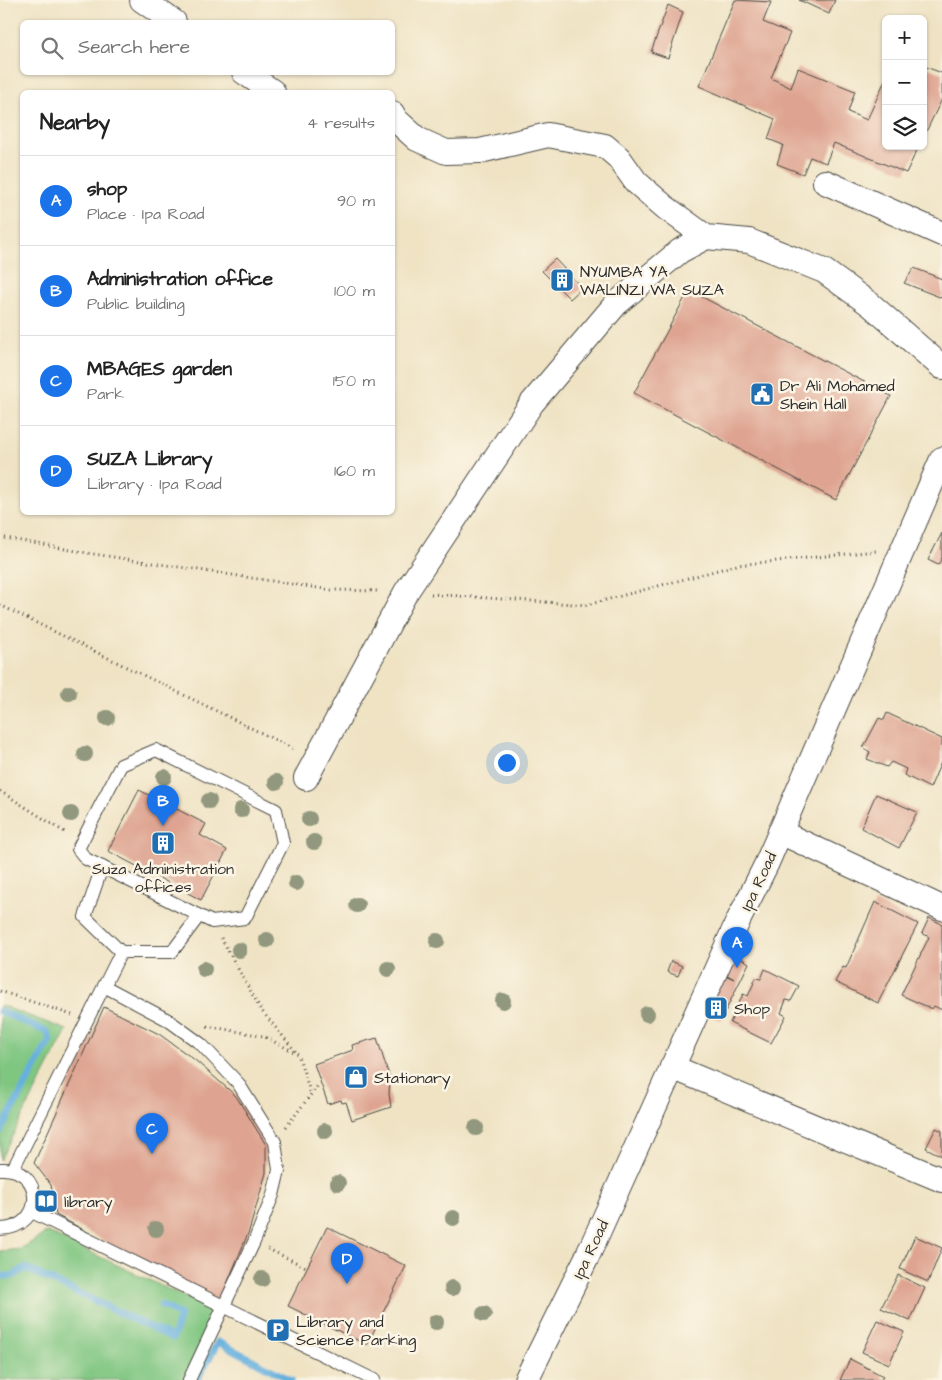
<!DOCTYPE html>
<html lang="en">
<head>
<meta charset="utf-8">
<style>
  :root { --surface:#fff; --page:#f6f6f6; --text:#222; --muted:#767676; --line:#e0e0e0; --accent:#1a73e8 }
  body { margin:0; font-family:"Architects Daughter",sans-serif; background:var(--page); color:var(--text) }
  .controls { position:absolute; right:15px; top:15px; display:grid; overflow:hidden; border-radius:8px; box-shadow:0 1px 4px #0004 }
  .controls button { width:45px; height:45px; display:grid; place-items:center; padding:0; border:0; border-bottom:1px solid var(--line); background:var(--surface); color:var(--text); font:25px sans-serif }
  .you { position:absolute; left:506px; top:762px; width:18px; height:18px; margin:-12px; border:4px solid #fff; border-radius:50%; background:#1a73e8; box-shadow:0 0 0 8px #1a73e833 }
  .badge { display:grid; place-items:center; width:32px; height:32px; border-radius:50%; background:var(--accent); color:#fff; font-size:16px; font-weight:700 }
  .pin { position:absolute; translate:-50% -41px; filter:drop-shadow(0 1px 2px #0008) }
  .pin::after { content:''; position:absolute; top:26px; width:18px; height:15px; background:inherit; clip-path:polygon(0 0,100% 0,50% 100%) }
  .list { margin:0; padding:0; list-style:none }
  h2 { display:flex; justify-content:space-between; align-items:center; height:65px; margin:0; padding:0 20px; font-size:21px }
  h2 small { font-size:16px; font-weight:400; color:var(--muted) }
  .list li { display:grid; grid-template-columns:32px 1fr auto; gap:15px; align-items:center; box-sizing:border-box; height:90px; padding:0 20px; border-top:1px solid var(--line) }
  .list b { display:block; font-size:19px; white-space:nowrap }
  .list p { margin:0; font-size:16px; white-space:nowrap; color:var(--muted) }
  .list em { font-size:16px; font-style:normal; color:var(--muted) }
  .icon { flex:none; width:28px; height:28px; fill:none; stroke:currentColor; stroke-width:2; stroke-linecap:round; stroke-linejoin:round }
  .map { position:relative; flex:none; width:942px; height:1380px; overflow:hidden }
  .search { position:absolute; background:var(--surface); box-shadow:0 1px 4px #0004; left:20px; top:20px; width:375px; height:55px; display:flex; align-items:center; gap:12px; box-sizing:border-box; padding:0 18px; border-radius:8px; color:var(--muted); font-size:19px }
  .panel { position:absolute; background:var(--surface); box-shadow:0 1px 4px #0004; left:20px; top:90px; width:375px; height:425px; border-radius:8px }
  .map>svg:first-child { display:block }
  .green { fill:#7fc681; stroke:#557856 }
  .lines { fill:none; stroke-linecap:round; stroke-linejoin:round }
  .stream { stroke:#65b0de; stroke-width:7 }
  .building { fill:#dea491 }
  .lane-casing { stroke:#484742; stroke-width:14 }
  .street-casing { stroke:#484742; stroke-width:26 }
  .path { stroke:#484742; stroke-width:3; stroke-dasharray:1 4; stroke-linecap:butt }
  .lane { stroke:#fff; stroke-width:12 }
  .street { stroke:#fff; stroke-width:24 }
  .tree { fill:#91987e }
  .labels { text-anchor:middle; stroke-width:5; stroke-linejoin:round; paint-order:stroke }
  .poi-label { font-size:16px; fill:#2b2b2b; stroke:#fcf5e5; text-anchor:start }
  .street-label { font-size:16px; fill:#2b2b2b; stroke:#fcf5e5 }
</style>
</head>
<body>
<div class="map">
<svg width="942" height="1380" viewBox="0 0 942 1380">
  <rect width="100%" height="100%" fill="#fcf5e5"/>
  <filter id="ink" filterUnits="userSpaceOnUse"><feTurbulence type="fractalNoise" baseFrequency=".02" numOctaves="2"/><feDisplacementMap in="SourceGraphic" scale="10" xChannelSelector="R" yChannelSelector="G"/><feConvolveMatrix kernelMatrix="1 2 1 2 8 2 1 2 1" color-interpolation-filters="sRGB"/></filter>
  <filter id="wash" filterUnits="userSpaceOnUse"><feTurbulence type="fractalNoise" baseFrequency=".0096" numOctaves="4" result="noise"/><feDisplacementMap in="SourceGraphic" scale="20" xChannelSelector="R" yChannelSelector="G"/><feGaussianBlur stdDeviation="1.12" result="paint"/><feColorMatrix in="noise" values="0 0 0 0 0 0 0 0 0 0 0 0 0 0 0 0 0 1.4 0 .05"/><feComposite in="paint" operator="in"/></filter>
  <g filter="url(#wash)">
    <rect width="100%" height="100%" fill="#efe3c4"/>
    <g class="green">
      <polygon points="0,1005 67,1030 0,1160"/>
      <polygon points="47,1232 217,1312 183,1380 0,1380 0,1251 21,1249"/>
    </g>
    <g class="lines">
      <g class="stream">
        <polyline points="0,1011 47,1032 50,1040 0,1132"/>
        <polyline points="0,1276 13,1276 25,1268 173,1338 180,1315 161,1305"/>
        <polyline points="197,1380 218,1342 291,1380"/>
      </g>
    </g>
    <g id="blocks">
      <g class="building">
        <polygon points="735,0 771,2 763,22 790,33 771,78 791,88 798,68 855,91 848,112 867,120 886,78 886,146 919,146 906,173 834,143 826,163 810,157 803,174 777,164 783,145 768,139 775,119 699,86"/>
        <polygon points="799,0 835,0 829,14"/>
        <polygon points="668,5 683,12 668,58 651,52"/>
        <polygon points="923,66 942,73 942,99 923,138"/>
        <polygon points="555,259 582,288 570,299 542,271"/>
        <polygon points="914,268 942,279 942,298 904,283"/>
        <polygon points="689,290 891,396 836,500 634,393"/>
        <polygon points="942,533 942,558 938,565 928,560"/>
        <polygon points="887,713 942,739 942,760 930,788 904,775 906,769 891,762 887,767 867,759 870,752 863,748 879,718 884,720"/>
        <polygon points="139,790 206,824 200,835 227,850 201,900 108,851"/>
        <polygon points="876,794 917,812 899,848 861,828"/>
        <polygon points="875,902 918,924 878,1003 835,982 843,967 846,968"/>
        <polygon points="929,918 942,924 942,1010 934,1006 932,1009 901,995 929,937 922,933"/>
        <polygon points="735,955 749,963 721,1020 703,1013 723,974 734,979 724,973"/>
        <polygon points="671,961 682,966 678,976 667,972"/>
        <polygon points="765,969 799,986 791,1001 786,1000 781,1013 786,1016 771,1043 730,1023 743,994 748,996 756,978 761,979"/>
        <polygon points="104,1007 159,1034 195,1060 236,1096 266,1145 266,1173 249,1231 219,1303 56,1215 51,1185 34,1163"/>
        <polygon points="377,1038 390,1079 389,1094 391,1107 352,1120 346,1102 342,1103 341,1100 328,1104 314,1064 353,1050 352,1045"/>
        <polygon points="936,1128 942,1131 942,1156 926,1148"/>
        <polygon points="327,1227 406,1266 367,1345 288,1306"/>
        <polygon points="915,1236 942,1248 928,1282 900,1269"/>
        <polygon points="898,1275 925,1288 910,1321 881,1308"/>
        <polygon points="877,1320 904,1332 889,1364 862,1352"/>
        <polygon points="850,1359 883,1376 881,1380 840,1380"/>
      </g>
    </g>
  </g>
  <g filter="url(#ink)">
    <use href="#blocks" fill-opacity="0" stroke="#484742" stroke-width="1"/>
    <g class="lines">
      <g class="lane-casing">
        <g id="lane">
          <polygon points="156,750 276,810 283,843 245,918 212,922 86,859 78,849 121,765"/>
          <polyline points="121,952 172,952 199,916"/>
          <polyline points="104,986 168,1020 201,1044 238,1083 275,1142 279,1170 273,1195 254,1242 189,1380"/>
          <path d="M0 1169C44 1166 47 1228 0 1229"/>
          <polyline points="13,1169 121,952 85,917 102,867"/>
          <polyline points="32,1212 374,1380"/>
        </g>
      </g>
      <g class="street-casing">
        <g id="street">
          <polyline points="142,0 174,22"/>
          <polyline points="244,72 273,92"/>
          <polyline points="392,113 396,120 417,139 446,152 480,151 548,135 605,146 619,158 636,182 666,208 706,237 749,241 824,271 871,305 942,367"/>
          <polyline points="825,182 942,234"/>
          <polyline points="306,778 406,592 532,403 616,304 680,251 706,237"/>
          <polyline points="780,832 942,908"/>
          <polyline points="672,1067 942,1180"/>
          <polyline points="526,1380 587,1257 738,921 766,865 942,459"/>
        </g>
      </g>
      <g class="path">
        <polyline points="0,537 87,553 331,590 380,591"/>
        <polyline points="431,594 587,605 737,565 876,551"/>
        <polyline points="0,605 296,750"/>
        <polyline points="0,791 66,833"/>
        <polyline points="221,938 261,1010 296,1052"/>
        <polyline points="0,991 72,1015"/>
        <polyline points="207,1026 263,1036 298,1054 311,1095"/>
        <polyline points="286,1127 319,1084"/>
        <polyline points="268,1249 306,1267"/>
      </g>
      <use href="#lane" class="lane"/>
      <use href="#street" class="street"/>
    </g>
    <g class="tree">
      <circle cx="69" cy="693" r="8"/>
      <circle cx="107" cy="718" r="8"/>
      <circle cx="85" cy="754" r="8"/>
      <circle cx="164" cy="777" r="8"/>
      <circle cx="276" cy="782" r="8"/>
      <circle cx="209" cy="801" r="8"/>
      <circle cx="241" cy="810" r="8"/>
      <circle cx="71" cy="814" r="8"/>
      <circle cx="309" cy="819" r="8"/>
      <circle cx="314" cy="842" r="8"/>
      <circle cx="296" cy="883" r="8"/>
      <circle cx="357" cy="905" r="8"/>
      <circle cx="267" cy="940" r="8"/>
      <circle cx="437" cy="941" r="8"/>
      <circle cx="239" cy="950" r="8"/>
      <circle cx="204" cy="969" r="8"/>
      <circle cx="388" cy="969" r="8"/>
      <circle cx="503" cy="1001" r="8"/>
      <circle cx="647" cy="1014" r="8"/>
      <circle cx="476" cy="1128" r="8"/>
      <circle cx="325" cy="1131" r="8"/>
      <circle cx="338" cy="1183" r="8"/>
      <circle cx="453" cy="1218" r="8"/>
      <circle cx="156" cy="1229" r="8"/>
      <circle cx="262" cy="1279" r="8"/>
      <circle cx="452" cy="1288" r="8"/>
      <circle cx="484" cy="1314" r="8"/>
      <circle cx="436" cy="1322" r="8"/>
    </g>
  </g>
  <defs>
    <g id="building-square" transform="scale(1.25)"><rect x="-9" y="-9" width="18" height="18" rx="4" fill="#1f6fb2" stroke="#fcf5e5"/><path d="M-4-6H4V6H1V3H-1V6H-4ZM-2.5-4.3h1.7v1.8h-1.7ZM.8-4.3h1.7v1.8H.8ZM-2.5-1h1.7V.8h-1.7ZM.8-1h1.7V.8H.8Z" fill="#fff"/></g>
    <g id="civic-square" transform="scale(1.25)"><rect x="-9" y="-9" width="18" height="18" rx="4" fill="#1f6fb2" stroke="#fcf5e5"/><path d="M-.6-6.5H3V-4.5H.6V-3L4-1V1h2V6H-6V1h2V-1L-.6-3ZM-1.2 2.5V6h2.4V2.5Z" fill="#fff"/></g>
    <g id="shop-square" transform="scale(1.25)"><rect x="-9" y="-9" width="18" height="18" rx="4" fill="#1f6fb2" stroke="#fcf5e5"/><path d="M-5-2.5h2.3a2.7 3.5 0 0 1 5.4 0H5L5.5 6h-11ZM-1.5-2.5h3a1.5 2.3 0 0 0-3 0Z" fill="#fff"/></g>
    <g id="library-square" transform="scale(1.25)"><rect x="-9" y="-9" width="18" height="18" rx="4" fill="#1f6fb2" stroke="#fcf5e5"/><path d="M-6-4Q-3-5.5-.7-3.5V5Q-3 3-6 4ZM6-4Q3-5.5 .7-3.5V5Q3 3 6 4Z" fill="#fff"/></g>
    <g id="parking-square" transform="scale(1.25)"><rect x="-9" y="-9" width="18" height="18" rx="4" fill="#1f6fb2" stroke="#fcf5e5"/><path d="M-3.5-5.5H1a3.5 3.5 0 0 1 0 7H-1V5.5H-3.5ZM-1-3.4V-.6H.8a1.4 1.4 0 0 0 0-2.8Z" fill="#fff"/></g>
  </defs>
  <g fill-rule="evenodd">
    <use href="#building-square" x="562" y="280"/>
    <use href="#civic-square" x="762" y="394"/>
    <use href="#building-square" x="163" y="843"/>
    <use href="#building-square" x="716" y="1008"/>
    <use href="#shop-square" x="356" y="1077"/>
    <use href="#library-square" x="46" y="1201"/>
    <use href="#parking-square" x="278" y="1330"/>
  </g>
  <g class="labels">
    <g class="poi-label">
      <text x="580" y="277">NYUMBA YA<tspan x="580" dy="18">WALINZI WA SUZA</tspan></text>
      <text x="780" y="391">Dr Ali Mohamed<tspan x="780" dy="18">Shein Hall</tspan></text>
      <text x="163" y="874" text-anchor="middle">Suza Administration<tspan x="163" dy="18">offices</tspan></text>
      <text x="734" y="1014">Shop</text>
      <text x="374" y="1083">Stationary</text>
      <text x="64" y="1207">library</text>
      <text x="296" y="1327">Library and<tspan x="296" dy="18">Science Parking</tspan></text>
    </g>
    <g class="street-label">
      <text transform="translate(758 881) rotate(-65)" y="6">Ipa Road</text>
      <text transform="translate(590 1249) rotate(-65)" y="6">Ipa Road</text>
    </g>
  </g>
</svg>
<div class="controls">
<button>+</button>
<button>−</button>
<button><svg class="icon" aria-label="layers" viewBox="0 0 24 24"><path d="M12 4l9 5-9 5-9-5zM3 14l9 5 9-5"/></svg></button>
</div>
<div class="you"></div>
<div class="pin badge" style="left:737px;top:968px">A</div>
<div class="pin badge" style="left:163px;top:826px">B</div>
<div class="pin badge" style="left:152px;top:1154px">C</div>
<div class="pin badge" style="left:347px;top:1284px">D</div>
<div class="search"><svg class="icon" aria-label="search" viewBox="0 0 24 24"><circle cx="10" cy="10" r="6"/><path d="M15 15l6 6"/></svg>Search here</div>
<section class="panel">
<h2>Nearby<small>4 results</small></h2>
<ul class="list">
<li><span class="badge">A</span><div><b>shop</b><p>Place · Ipa Road</p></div><em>90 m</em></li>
<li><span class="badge">B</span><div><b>Administration office</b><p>Public building</p></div><em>100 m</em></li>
<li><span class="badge">C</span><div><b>MBAGES garden</b><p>Park</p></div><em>150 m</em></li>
<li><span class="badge">D</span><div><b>SUZA Library</b><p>Library · Ipa Road</p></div><em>160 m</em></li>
</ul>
</section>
</div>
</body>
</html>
